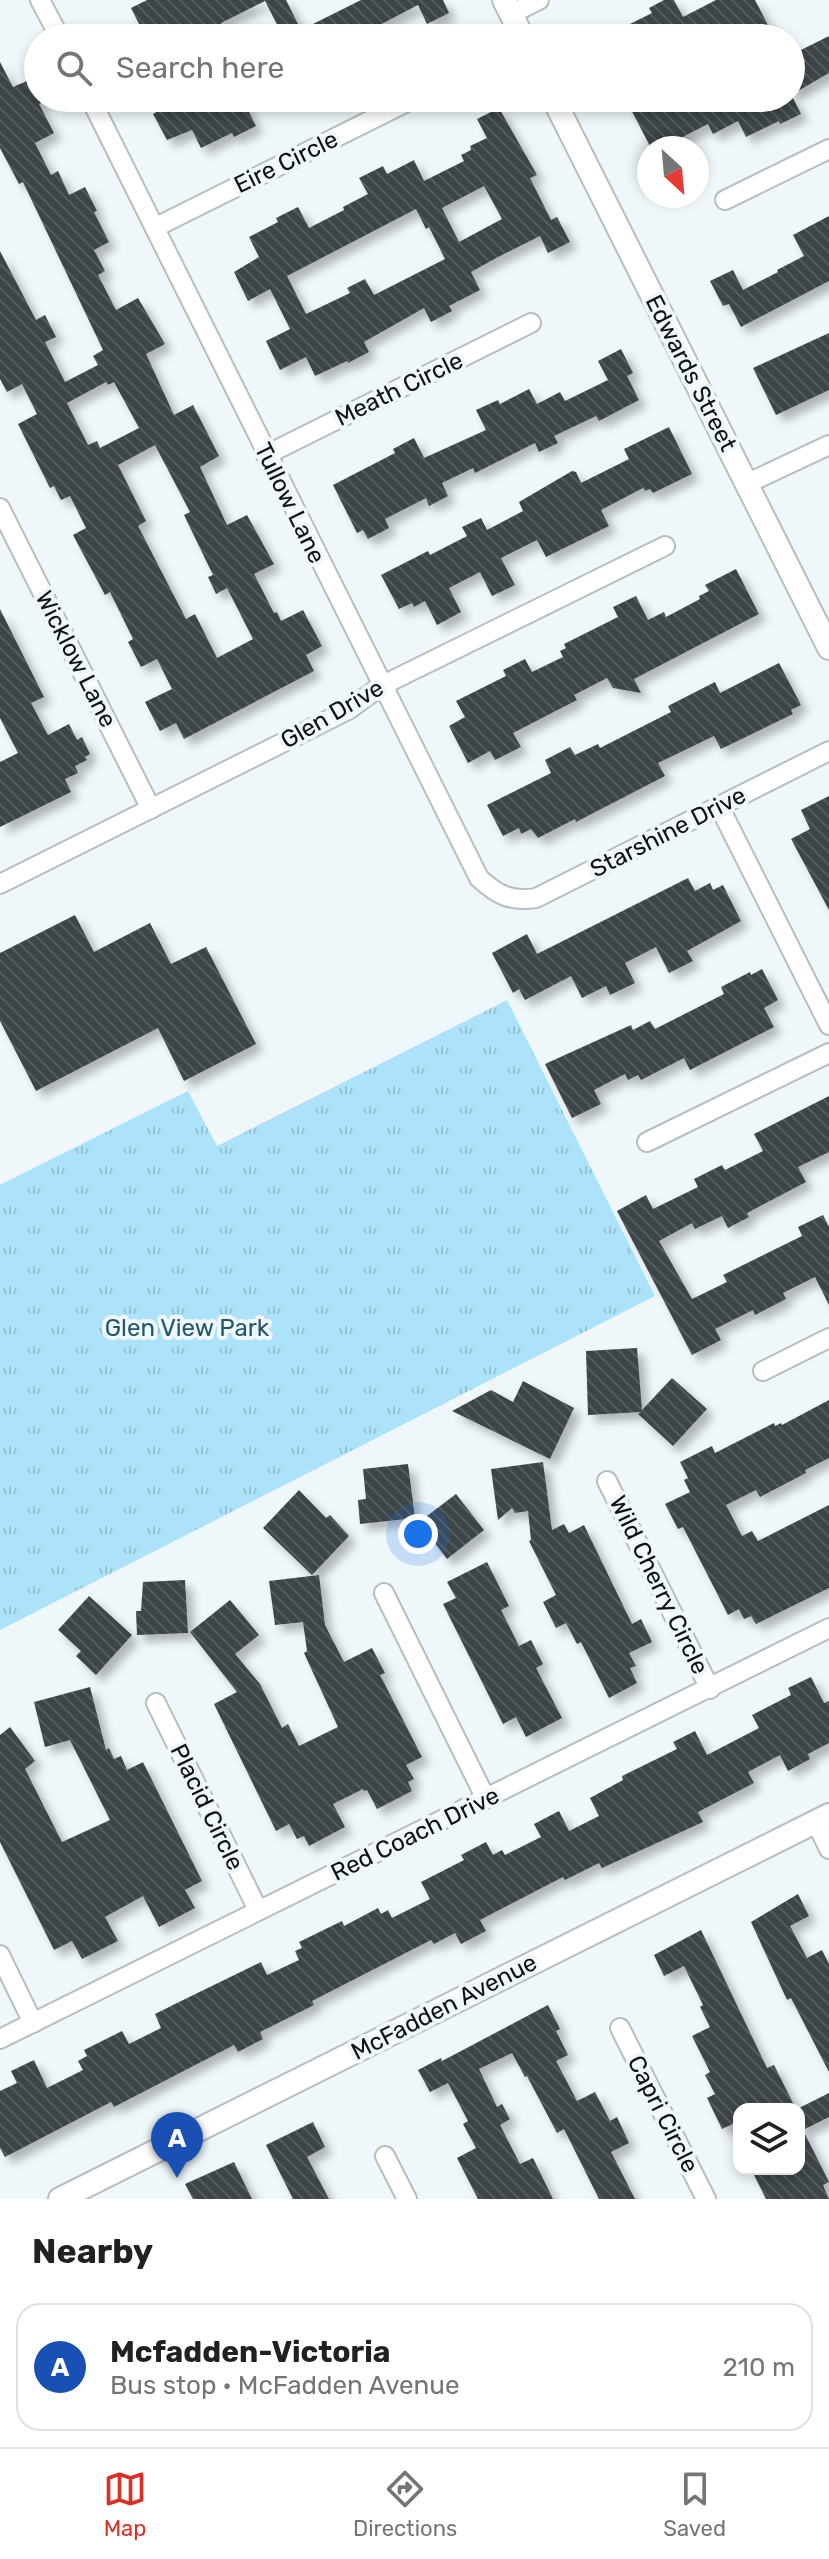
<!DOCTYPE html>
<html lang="en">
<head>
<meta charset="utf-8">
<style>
  :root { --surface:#fff; --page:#f2f2f2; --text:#202124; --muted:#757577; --line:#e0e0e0; --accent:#d93025 }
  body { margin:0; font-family:Rubik,sans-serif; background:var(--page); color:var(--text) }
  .controls { position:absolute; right:24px; bottom:24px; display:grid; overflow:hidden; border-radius:16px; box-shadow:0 4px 12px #0003 }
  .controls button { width:72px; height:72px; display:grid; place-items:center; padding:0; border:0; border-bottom:2px solid var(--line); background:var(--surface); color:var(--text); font:40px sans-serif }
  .compass { position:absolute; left:637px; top:136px; width:72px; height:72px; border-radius:50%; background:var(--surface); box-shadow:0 4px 12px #0003; rotate:154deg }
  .you { position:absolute; left:418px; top:1534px; width:28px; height:28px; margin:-20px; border:6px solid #fff; border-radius:50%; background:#1a73e8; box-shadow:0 0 0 12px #1a73e833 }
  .badge { display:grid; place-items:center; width:52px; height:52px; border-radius:50%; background:var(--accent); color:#fff; font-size:26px; font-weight:700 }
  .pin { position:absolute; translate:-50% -66px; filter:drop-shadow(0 2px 4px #0008) }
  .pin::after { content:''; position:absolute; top:42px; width:28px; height:24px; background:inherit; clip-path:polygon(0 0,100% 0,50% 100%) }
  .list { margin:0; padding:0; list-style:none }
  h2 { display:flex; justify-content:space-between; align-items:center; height:104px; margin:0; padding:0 32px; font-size:34px }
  h2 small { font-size:26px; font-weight:400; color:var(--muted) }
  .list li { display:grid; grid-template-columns:52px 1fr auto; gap:24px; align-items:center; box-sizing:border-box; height:128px; margin:0 16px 16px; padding:0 16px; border:2px solid var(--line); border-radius:24px }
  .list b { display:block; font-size:30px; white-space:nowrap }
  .list p { margin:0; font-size:26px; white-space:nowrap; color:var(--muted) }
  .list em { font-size:26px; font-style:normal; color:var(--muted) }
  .icon { flex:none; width:44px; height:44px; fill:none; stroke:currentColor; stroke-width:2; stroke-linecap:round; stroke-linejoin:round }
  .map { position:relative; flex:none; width:829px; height:2199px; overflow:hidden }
  .search { position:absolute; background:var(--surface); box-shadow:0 4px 12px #0003; left:24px; right:24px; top:24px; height:88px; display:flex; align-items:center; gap:20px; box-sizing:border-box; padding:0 28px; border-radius:44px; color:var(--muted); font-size:30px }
  .sheet { height:248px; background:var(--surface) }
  nav { display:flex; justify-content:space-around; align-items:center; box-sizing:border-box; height:112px; border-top:2px solid var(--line); background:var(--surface); font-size:22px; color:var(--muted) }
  nav a { display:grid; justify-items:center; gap:4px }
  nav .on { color:var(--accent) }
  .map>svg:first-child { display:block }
  .park { fill:url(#park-tufts) }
  .building { fill:url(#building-back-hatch); fill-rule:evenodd; filter:url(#shadow) }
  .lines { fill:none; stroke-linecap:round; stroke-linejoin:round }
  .minor-casing { stroke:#b6bec2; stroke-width:22 }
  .tertiary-casing { stroke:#b6bec2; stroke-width:26 }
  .minor { stroke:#fff; stroke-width:18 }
  .tertiary { stroke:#fff; stroke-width:22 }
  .labels { text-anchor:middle; stroke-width:8; stroke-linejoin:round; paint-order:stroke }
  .street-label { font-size:24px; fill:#0f1214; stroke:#eff7fb }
  .park-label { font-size:24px; fill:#22566a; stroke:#eff7fb }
</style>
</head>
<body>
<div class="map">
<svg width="829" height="2199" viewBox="0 0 829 2199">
  <defs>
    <pattern id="park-tufts" width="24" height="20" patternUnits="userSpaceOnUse" patternTransform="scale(2)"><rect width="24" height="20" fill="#ade3fa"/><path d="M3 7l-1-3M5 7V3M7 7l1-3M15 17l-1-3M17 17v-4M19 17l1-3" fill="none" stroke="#94c2d5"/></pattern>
    <pattern id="building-back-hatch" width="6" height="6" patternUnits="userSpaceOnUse" patternTransform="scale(2)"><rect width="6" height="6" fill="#3d4447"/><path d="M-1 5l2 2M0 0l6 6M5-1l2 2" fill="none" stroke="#555b5e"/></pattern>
    <filter id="shadow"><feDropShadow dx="7" dy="7" stdDeviation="4" flood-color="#0004"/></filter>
  </defs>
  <rect width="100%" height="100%" fill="#eff7fb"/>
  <polygon class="park" points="507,1000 655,1296 0,1630 0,1185 188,1091 217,1146"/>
  <g class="building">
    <polygon points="147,0 286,0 301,30 361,0 443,0 449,13 427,24 418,5 368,31 372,38 284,38 265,1 221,23 228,38 146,38 131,8"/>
    <polygon points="664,0 674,0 683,17 716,0 755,0 769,27 747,38 602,38 652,13 649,8"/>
    <polygon points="829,36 829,73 791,95 791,55"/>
    <path d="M0 62 13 87 29 80 41 103 39 104 54 133 35 143 51 175 58 171 69 195 85 187 97 211 94 212 109 242 94 250 105 271 98 275 116 310 138 298 165 344 146 354 174 415 193 405 219 456 200 467 227 525 247 515 274 564 254 574 274 613 277 612 281 621 303 610 322 646 306 655 314 671 184 739 176 723 160 731 145 702 172 689 157 659 141 667 128 642 133 639 110 592 105 595 73 535 86 528 70 496 61 500 54 486 50 488 18 424 37 414 22 384 7 392 0 379V251L36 320 45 315 56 337 45 342 65 382 98 365 93 356 103 350 23 182 19 184 0 148ZM106 382 108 385 114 382 139 428 100 448 97 441 88 445 67 403ZM155 445 190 512 184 515 213 575 208 577 216 594 227 588 253 639 217 658 195 614 186 619 138 526 146 521 118 465Z"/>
    <polygon points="166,98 242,98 256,126 234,137 232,133 201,148 192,130 167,140 153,114 169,105"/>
    <polygon points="625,98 793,98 801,114 780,124 779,121 746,137 738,121 713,134 708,124 661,148 651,148"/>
    <path d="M499 108 537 175 530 178 551 220 557 217 570 242 548 253 540 236 498 257 471 272 480 290 449 306 452 311 431 322 424 308 364 342 369 352 348 363 347 361 315 376 306 357 280 370 266 341 290 329 270 289 248 301 234 272 259 257 249 237 278 222 276 218 298 207 309 228 344 210 343 207 368 194 359 178 383 166 387 174 414 160 424 181 464 161 461 155 471 150 470 146 487 138 477 119ZM484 186 502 219 459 242 442 208ZM416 209 426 229 429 227 445 259 374 295 365 279 347 288 350 293 306 314 287 276Z"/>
    <polygon points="829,216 829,281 741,327 729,304 723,306 710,281 733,270 743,290 778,272 777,270 804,256 793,235"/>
    <polygon points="829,333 829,390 776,415 753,368"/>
    <polygon points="621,349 633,373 627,376 639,400 599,421 596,416 554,436 558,443 539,452 535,443 475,473 473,468 442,483 448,496 429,506 426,498 385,519 389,528 368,539 363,530 357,533 333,485 395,453 393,449 414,438 424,458 486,430 476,410 498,400 500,404 529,389 537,404 560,392 565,401 608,380 598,361"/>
    <polygon points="669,427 692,474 653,493 650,489 645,491 643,488 601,510 609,526 546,557 537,540 501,558 515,585 492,596 480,572 449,588 461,612 437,625 425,601 414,607 412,603 399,609 381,575 428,551 430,555 467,536 462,527 481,518 487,530 523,511 519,502 572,471 576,472 581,483 629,459 624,449"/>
    <polygon points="736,569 759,614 634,679 641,693 613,688 607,678 574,695 577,700 513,733 521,747 495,760 490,751 468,763 449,726 465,717 456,701 506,676 503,670 525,659 532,672 563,657 560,651 566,648 564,644 618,617 613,607 636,596 648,620 664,612 666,617 700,599 699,596 709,591 705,585"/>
    <polygon points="0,609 44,697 31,703 48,735 69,724 77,740 82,737 90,754 85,757 87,760 75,766 78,773 65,779 71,792 0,827 0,762 18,753 0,718"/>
    <polygon points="779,663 801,705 791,710 793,714 721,749 714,736 658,763 665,776 576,822 575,819 538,838 531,829 521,834 519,828 503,836 487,805 551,773 545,760 570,747 575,755 598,744 600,748 671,712 668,706 715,682 720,693"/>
    <polygon points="829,796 829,910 791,839 810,829 801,810"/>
    <polygon points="688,878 695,891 710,883 713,890 723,885 741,921 687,951 693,961 669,973 656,947 625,963 635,983 610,995 606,986 582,998 571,976 525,1000 519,989 513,993 492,953 527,934 537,954"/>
    <polygon points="75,915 94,952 150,923 171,964 206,947 256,1044 184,1081 158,1028 36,1091 0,1021 0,953"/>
    <polygon points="762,969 778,1000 764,1008 774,1027 690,1070 684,1058 641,1080 638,1075 628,1080 625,1074 594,1090 601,1104 572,1118 545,1064 631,1025 633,1030 650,1021 655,1029 724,994 721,987 750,972 751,975"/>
    <polygon points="829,1096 829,1152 798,1167 806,1182 747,1213 749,1217 728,1228 722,1216 695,1229 692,1223 659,1241 692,1299 727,1282 723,1275 802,1236 798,1227 823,1215 829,1227 829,1305 815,1277 783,1293 786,1299 755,1315 753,1310 715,1329 721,1340 692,1355 617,1211 646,1195 653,1209 698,1187 694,1179 722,1165 725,1170 763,1151 754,1134"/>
    <polygon points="637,1348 642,1410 672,1378 707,1409 673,1446 638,1414 641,1412 588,1415 586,1351"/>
    <polygon points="523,1381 574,1408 550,1459 452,1411 491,1390 513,1402"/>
    <polygon points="829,1400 829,1458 805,1470 806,1473 760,1497 756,1490 726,1505 742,1536 752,1531 758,1541 829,1505 829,1588 756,1624 751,1616 744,1619 739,1609 728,1615 683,1527 678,1529 665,1504 690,1492 684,1480 688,1478 680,1462 712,1446 715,1453 774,1423 775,1426 781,1423 782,1425"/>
    <polygon points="543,1462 552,1530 564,1524 569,1533 584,1525 632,1624 641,1619 652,1642 629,1653 636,1666 630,1668 637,1683 609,1698 581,1642 577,1644 566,1623 556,1628 543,1602 556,1595 529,1541 531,1540 528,1511 515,1513 512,1508 498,1520 491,1469"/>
    <polygon points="408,1464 415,1518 360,1524 358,1500 366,1499 363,1469"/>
    <polygon points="299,1490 326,1518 330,1515 349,1536 312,1575 263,1528"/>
    <polygon points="456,1494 484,1530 447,1559 419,1522"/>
    <polygon points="487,1562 509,1606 501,1610 519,1646 531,1640 543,1664 536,1668 562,1718 526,1737 516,1717 503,1724 443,1604 456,1598 447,1582"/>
    <polygon points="319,1575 325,1625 344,1662 372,1648 385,1673 380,1675 422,1757 406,1765 414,1779 408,1782 412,1791 377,1809 367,1790 364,1791 363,1789 333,1804 345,1827 309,1846 304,1836 297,1839 289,1824 276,1831 214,1704 237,1692 190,1632 230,1600 259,1635 235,1654 260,1684 282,1728 288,1724 299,1746 338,1727 304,1653 307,1651 303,1622 275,1625 269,1581"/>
    <polygon points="185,1580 188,1633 137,1635 136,1611 141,1611 143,1582"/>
    <polygon points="89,1596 132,1635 96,1675 76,1656 81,1651 58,1630"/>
    <polygon points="811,1677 824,1703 829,1701 829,1743 808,1754 810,1759 788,1771 780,1755 748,1772 754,1783 698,1812 703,1822 602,1868 599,1863 565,1880 563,1877 480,1920 486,1931 461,1944 455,1933 434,1944 431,1940 312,2001 314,2005 260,2032 263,2039 238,2052 234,2045 114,2107 111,2102 5,2157 0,2148 0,2091 17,2083 11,2071 34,2060 47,2088 83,2070 78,2061 87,2056 84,2050 122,2031 129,2044 161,2028 155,2014 177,2003 261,1962 267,1975 299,1960 295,1951 302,1948 299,1942 342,1921 344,1926 378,1908 381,1914 388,1910 392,1918 430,1899 421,1882 464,1860 461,1855 486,1842 493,1855 502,1850 505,1855 541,1837 534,1824 559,1811 569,1831 599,1816 590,1798 623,1780 622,1776 677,1749 673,1742 695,1731 707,1755 759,1728 752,1715 791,1695 788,1688"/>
    <polygon points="90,1687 106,1750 109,1748 114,1759 121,1756 127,1770 143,1762 202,1881 185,1890 195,1908 159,1927 143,1896 105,1917 118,1941 82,1959 72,1941 54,1950 0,1842 0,1735 10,1727 35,1761 25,1769 62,1842 110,1820 70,1740 45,1747 34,1702"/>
    <polygon points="798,1894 809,1916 790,1926 807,1958 822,1950 829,1964 829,2072 791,1998 787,2000 751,1922"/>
    <polygon points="701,1930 767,2068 774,2065 796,2109 739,2109 739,2121 722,2129 707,2098 715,2094 705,2075 710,2072 692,2036 710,2027 700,2007 703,2005 684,1966 664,1976 654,1955"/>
    <polygon points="548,2005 560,2029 556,2031 568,2055 556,2061 577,2101 595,2092 610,2121 617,2117 629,2143 611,2152 635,2199 599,2199 564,2129 557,2133 527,2076 525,2077 512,2053 479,2069 497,2107 502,2104 510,2119 500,2125 520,2164 533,2158 553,2199 478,2199 457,2158 476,2148 463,2124 468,2121 448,2083 430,2092 418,2070 441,2058 442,2061"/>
    <polygon points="829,2093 829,2117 803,2130 829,2182 823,2185 829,2199 766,2199 751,2169 799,2169 799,2108"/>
    <polygon points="313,2122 325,2147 307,2157 329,2199 293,2199 266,2145"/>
    <polygon points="234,2162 252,2199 193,2199 185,2184"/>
  </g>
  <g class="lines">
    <g class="minor-casing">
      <g id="minor">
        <polyline points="40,0 60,38"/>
        <polyline points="511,14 539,0"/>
        <path d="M90 98 479 878C497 895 511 902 536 898L829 751"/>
        <polyline points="725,200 829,149"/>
        <polyline points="156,227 415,98"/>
        <polyline points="266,455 531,323"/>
        <polyline points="746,484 829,445"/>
        <polyline points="0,508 151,809"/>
        <polyline points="719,806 829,1025"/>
        <polyline points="0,884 348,710 381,686 665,546"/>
        <polyline points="647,1142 829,1053"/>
        <polyline points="763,1371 829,1338"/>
        <polyline points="607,1481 710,1689"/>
        <polyline points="384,1593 486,1799"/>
        <polyline points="156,1703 258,1910"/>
        <polyline points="816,1822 829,1849"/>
        <polyline points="0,1955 33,2023"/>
        <polyline points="620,2028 706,2199"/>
        <polyline points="0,2039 829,1628"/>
        <polyline points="385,2156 407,2199"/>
      </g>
    </g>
    <g class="tertiary-casing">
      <g id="tertiary">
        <polyline points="504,0 523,38"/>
        <polyline points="553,98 829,648"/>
        <polyline points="60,2199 829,1815"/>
      </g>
    </g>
    <use href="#minor" class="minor"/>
    <use href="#tertiary" class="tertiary"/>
  </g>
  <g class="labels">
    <g class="street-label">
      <text transform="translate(286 162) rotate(-26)" y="8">Eire Circle</text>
      <text transform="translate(691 373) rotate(63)" y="8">Edwards Street</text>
      <text transform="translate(399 389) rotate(-26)" y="8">Meath Circle</text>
      <text transform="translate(290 503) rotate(64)" y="8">Tullow Lane</text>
      <text transform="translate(76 659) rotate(63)" y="8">Wicklow Lane</text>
      <text transform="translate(332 714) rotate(-30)" y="8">Glen Drive</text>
      <text transform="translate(668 832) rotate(-27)" y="8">Starshine Drive</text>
      <text transform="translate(659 1585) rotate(64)" y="8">Wild Cherry Circle</text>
      <text transform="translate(207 1807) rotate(64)" y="8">Placid Circle</text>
      <text transform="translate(415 1834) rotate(-26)" y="8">Red Coach Drive</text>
      <text transform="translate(444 2007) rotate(-27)" y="8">McFadden Avenue</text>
      <text transform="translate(663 2114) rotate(63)" y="8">Capri Circle</text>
    </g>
    <g class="park-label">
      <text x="187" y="1336">Glen View Park</text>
    </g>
  </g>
</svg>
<div class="controls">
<button><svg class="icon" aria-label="layers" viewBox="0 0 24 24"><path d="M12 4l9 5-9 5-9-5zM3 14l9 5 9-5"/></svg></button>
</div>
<svg class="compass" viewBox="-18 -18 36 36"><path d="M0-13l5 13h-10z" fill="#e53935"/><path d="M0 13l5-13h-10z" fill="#757577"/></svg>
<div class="you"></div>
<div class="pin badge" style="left:177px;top:2178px;background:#1a4fb4">A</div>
<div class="search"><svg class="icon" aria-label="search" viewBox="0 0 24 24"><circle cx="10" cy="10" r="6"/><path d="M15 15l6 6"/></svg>Search here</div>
</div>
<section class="sheet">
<h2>Nearby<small></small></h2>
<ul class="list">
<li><span class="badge" style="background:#1a4fb4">A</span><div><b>Mcfadden-Victoria</b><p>Bus stop · McFadden Avenue</p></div><em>210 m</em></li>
</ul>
</section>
<nav>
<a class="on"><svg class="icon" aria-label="map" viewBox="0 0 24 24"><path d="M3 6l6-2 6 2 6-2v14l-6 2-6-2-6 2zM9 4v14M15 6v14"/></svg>Map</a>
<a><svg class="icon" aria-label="directions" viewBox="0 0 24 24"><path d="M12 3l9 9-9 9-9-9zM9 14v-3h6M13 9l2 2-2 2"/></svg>Directions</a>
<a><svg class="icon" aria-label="saved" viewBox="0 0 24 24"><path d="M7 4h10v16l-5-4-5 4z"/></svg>Saved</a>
</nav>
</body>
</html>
